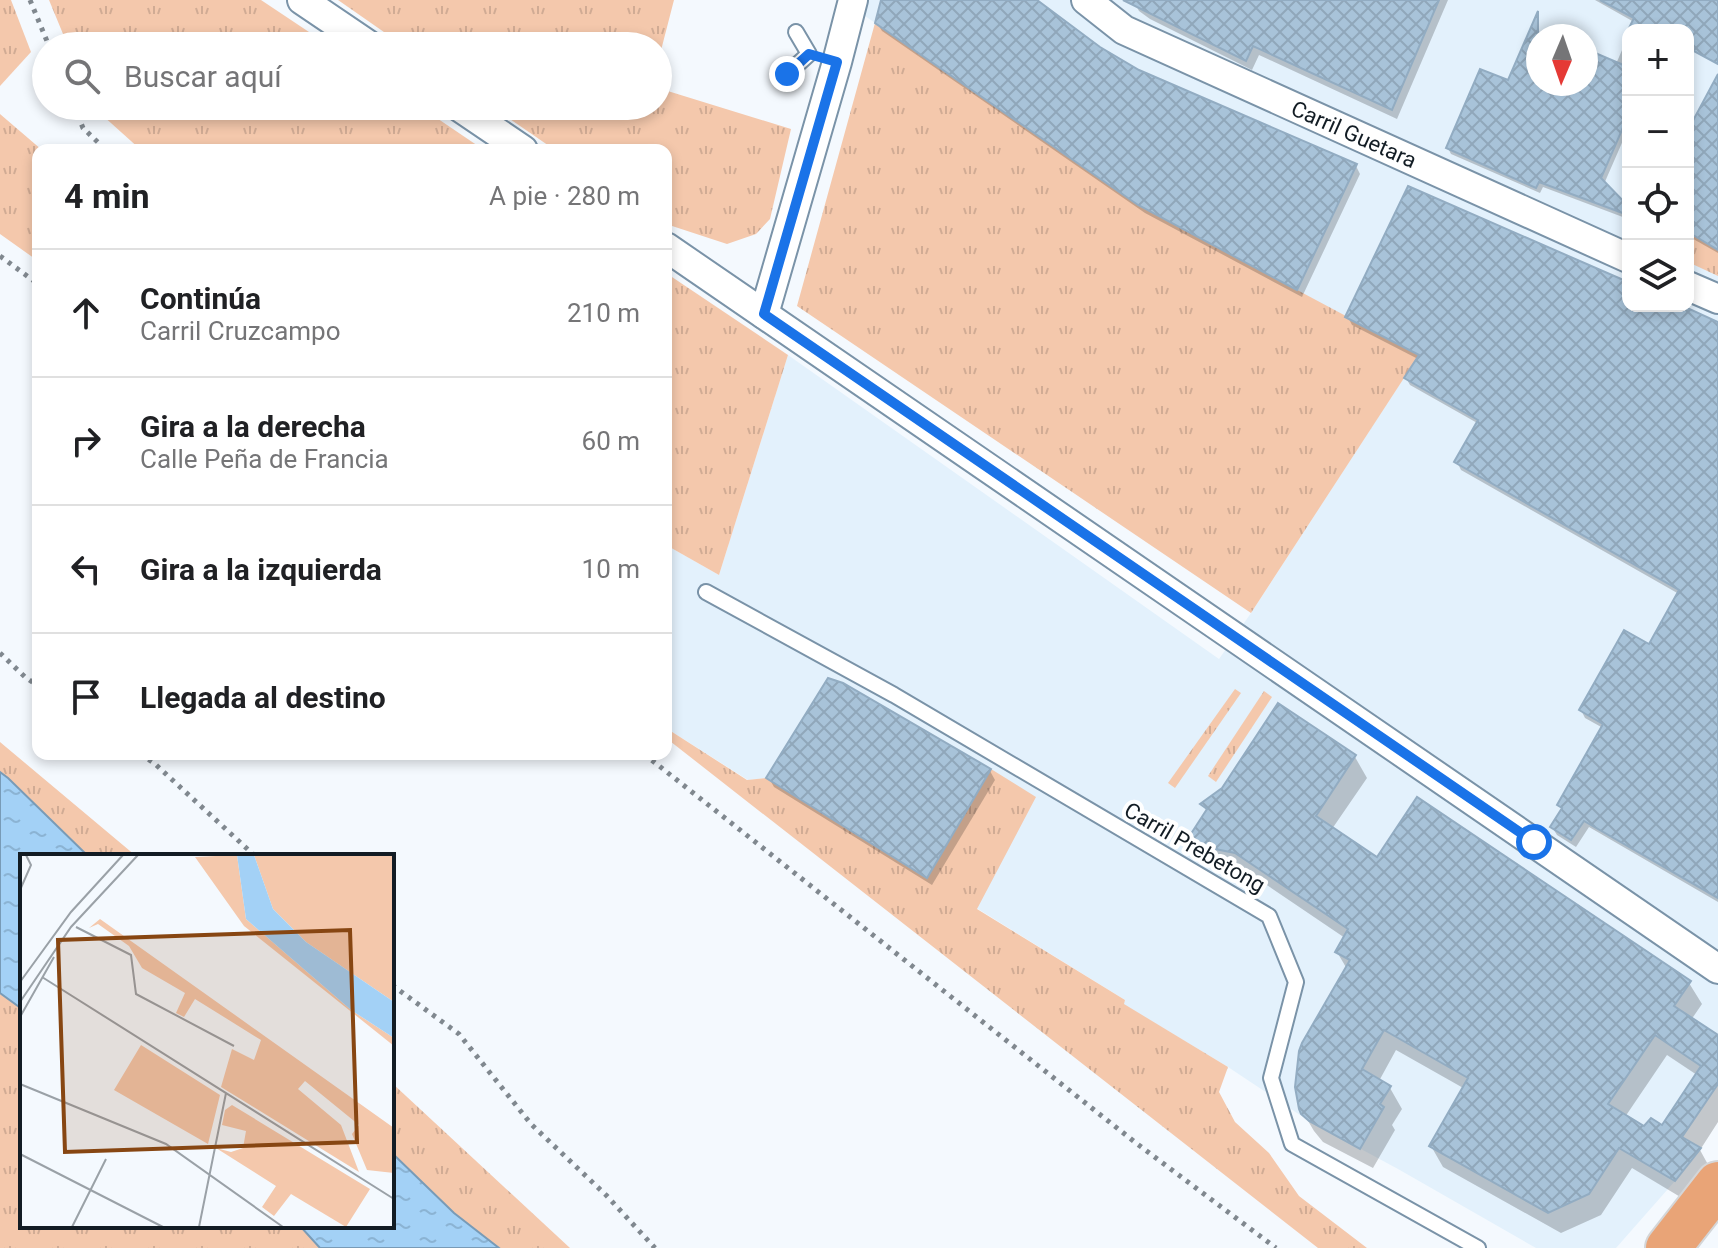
<!DOCTYPE html>
<html lang="es">
<head>
<meta charset="utf-8">
<style>
  :root { --surface:#fff; --page:#f6f6f6; --text:#202124; --muted:#757577; --line:#e0e0e0 }
  body { margin:0; font-family:Roboto,sans-serif; background:var(--page); color:var(--text) }
  .controls { position:absolute; right:24px; top:24px; display:grid; overflow:hidden; border-radius:16px; box-shadow:0 4px 12px #0003 }
  .controls button { width:72px; height:72px; display:grid; place-items:center; padding:0; border:0; border-bottom:2px solid var(--line); background:var(--surface); color:var(--text); font:40px sans-serif }
  .compass { position:absolute; left:1526px; top:24px; width:72px; height:72px; border-radius:50%; background:var(--surface); box-shadow:0 4px 12px #0003; rotate:182deg }
  .stop { position:absolute; width:24px; height:24px; margin:-18px; border:6px solid #1a73e8; border-radius:50%; background:#fff }
  .stop.end { background:#1a73e8; border-color:#fff; box-shadow:0 2px 8px #0008 }
  .list { margin:0; padding:0; list-style:none }
  h2 { display:flex; justify-content:space-between; align-items:center; height:104px; margin:0; padding:0 32px; font-size:34px }
  h2 small { font-size:26px; font-weight:400; color:var(--muted) }
  .list li { display:grid; grid-template-columns:52px 1fr auto; gap:24px; align-items:center; box-sizing:border-box; height:128px; padding:0 32px; border-top:2px solid var(--line) }
  .list b { display:block; font-size:30px; white-space:nowrap }
  .list p { margin:0; font-size:26px; white-space:nowrap; color:var(--muted) }
  .list em { font-size:26px; font-style:normal; color:var(--muted) }
  .icon { flex:none; width:44px; height:44px; fill:none; stroke:currentColor; stroke-width:2; stroke-linecap:round; stroke-linejoin:round }
  .map { position:relative; flex:none; width:1718px; height:1248px; overflow:hidden }
  .search { position:absolute; background:var(--surface); box-shadow:0 4px 12px #0003; left:32px; top:32px; width:640px; height:88px; display:flex; align-items:center; gap:20px; box-sizing:border-box; padding:0 28px; border-radius:44px; color:var(--muted); font-size:30px }
  .panel { position:absolute; background:var(--surface); box-shadow:0 4px 12px #0003; left:32px; top:144px; width:640px; height:616px; border-radius:16px }
  .map>svg:first-child { display:block }
  .built { fill:#e3f1fc; fill-rule:evenodd }
  .grass { fill:url(#grass-tufts) }
  .water { fill:url(#water-ripples); stroke:#789bb7; stroke-width:2 }
  .shadow { fill:#0003; fill-rule:evenodd }
  .building { fill:url(#building-cross-hatch); stroke:#92acc2; stroke-width:2; fill-rule:evenodd }
  .lines { fill:none; stroke-linecap:round; stroke-linejoin:round }
  .service-casing { stroke:#7a93a8; stroke-width:18 }
  .minor-casing { stroke:#7a93a8; stroke-width:32 }
  .motorway-casing { stroke:#d4d6d8; stroke-width:48 }
  .path { stroke:#80888f; stroke-width:5; stroke-dasharray:4 6; stroke-linecap:butt }
  .service { stroke:#fff; stroke-width:14 }
  .minor { stroke:#fff; stroke-width:28 }
  .motorway { stroke:#e9a477; stroke-width:44 }
  .route { stroke:#1a73e8; stroke-width:10 }
  .labels { text-anchor:middle; stroke-width:8; stroke-linejoin:round; paint-order:stroke }
  .street-label { font-size:22px; fill:#121c24; stroke:#fff }
  .inset-road { fill:none; stroke:#9aa1a7; stroke-width:2 }
  .view { fill:#874612; fill-opacity:0.15; stroke:#874612; stroke-width:4 }
  .inset-edge { fill:none; stroke:#121c24; stroke-width:4 }
</style>
</head>
<body>
<div class="map">
<svg width="1718" height="1248" viewBox="0 0 1718 1248">
  <defs>
    <pattern id="grass-tufts" width="24" height="20" patternUnits="userSpaceOnUse" patternTransform="scale(2)"><rect width="24" height="20" fill="#f4c8ac"/><path d="M3 7l-1-3M5 7V3M7 7l1-3M15 17l-1-3M17 17v-4M19 17l1-3" fill="none" stroke="#d0ab94"/></pattern>
    <pattern id="water-ripples" width="26" height="14" patternUnits="userSpaceOnUse" patternTransform="scale(2)"><rect width="26" height="14" fill="#a3d1f6"/><path d="M2 4q2-2 4 0t4 0M15 11q2-2 4 0t4 0" fill="none" stroke="#8bb3d3"/></pattern>
    <pattern id="building-cross-hatch" width="8" height="8" patternUnits="userSpaceOnUse" patternTransform="scale(2)"><rect width="8" height="8" fill="#a8c3d9"/><path d="M0 0l8 8M0 8l8-8" fill="none" stroke="#90a7ba"/></pattern>
  </defs>
  <rect width="100%" height="100%" fill="#f4f9fe"/>
  <path class="built" d="M842 0H1718V1084L1683 1137 1700 1148 1675 1181 1616 1248H1536L1398 1169 1309 1121 1228 1067 1123 1004 1125 1000 767 778 748 780 666 728V545L719 575 788 355 1219 659 1251 613 1418 356 1138 205ZM1628 30H1688V306H1628ZM1538 36H1586V84H1538Z"/>
  <g class="grass">
    <polygon points="0,0 11,0 31,52 0,86"/>
    <polygon points="49,0 261,0 330,46 68,46"/>
    <polygon points="338,0 674,0 658,62 658,46 404,46"/>
    <polygon points="875,23 1138,205 1419,355 1251,613 797,306"/>
    <polygon points="658,88 791,129 770,219 756,234 727,244 666,224 666,150 555,150 491,106 658,106"/>
    <polygon points="92,106 419,106 484,150 141,150"/>
    <polygon points="0,114 42,150 38,150 38,261 0,234"/>
    <polygon points="1688,222 1691,234 1718,250 1718,276 1688,262"/>
    <polygon points="666,273 788,355 719,575 666,545"/>
    <polygon points="1235,689 1241,693 1175,788 1168,783"/>
    <polygon points="1264,691 1272,697 1216,782 1208,776"/>
    <polygon points="666,728 747,780 766,778 926,878 991,769 1036,797 977,909 1125,1000 1124,1004 1228,1067 1219,1092 1235,1122 1269,1153 1299,1196 1367,1248 1318,1248 666,738"/>
    <polygon points="0,742 136,856 88,856 8,778 0,772"/>
    <polygon points="0,993 22,1009 22,1226 300,1226 320,1248 0,1248"/>
    <polygon points="392,1083 570,1248 499,1248 454,1213 392,1152"/>
  </g>
  <g class="water">
    <polygon points="0,772 8,778 88,856 22,856 22,1009 0,993"/>
    <polygon points="392,1153 454,1213 499,1248 320,1248 300,1226 392,1226"/>
  </g>
  <g class="shadow">
    <polygon points="883,0 1034,0 1099,48 1138,71 1356,166 1360,174 1302,297 1145,213 882,31 877,23"/>
    <polygon points="1133,0 1448,0 1397,119 1259,55 1252,70 1150,19 1139,11"/>
    <polygon points="1595,0 1718,0 1718,3 1688,54 1688,30 1631,30 1634,22"/>
    <polygon points="1533,29 1549,36 1538,36 1538,84 1586,84 1586,52 1616,64 1628,36 1628,129 1604,184 1628,209 1628,219 1543,187 1540,193 1451,154 1448,148 1509,83"/>
    <polygon points="1718,78 1718,253 1688,236 1688,134"/>
    <polygon points="1628,284 1628,306 1677,306 1718,324 1718,902 1589,827 1576,847 1557,835 1552,827 1563,811 1560,805 1603,728 1585,718 1581,710 1649,646 1679,594 1461,470 1457,462 1479,424 1410,385 1406,378 1418,359 1352,325 1348,317"/>
    <path d="M1279 706 1355 757 1367 778 1332 829 1378 860 1689 983 1702 1004 1691 1020 1718 1038V1122L1700 1150 1711 1170 1687 1201 1632 1168 1601 1215 1561 1233 1443 1167 1431 1146 1465 1089 1396 1050 1379 1081 1390 1088 1402 1109 1392 1125 1395 1130 1373 1168 1323 1142 1314 1131 1301 1109 1347 969 1337 952 1345 938 1249 873 1199 863 1187 843 1207 812 1203 804 1223 789ZM1667 1055 1697 1075 1663 1127 1644 1129 1625 1117Z"/>
    <polygon points="990,771 995,780 932,885 774,787 769,778"/>
  </g>
  <g class="building">
    <polygon points="881,0 1037,0 1100,47 1139,70 1357,164 1297,290 1138,205 875,23"/>
    <polygon points="1123,0 1439,0 1392,110 1253,46 1246,61"/>
    <polygon points="1600,0 1718,0 1718,64 1688,48 1688,30 1628,30 1634,18"/>
    <polygon points="1538,11 1538,84 1586,84 1586,49 1628,67 1628,116 1601,178 1628,206 1628,215 1539,182 1536,188 1446,148 1480,69 1508,80"/>
    <polygon points="1718,74 1718,250 1688,232 1688,130"/>
    <polygon points="1408,186 1628,282 1628,306 1683,306 1718,322 1718,898 1584,821 1571,840 1550,827 1562,808 1557,805 1603,724 1579,710 1624,630 1649,644 1679,590 1454,462 1478,420 1404,378 1419,355 1345,317"/>
    <polygon points="828,678 843,683 991,769 927,878 766,778"/>
    <path d="M1278 703 1356 755 1316 816 1377 857 1417 797 1691 981 1674 1006 1718 1035V1084L1682 1137 1701 1148 1675 1181 1619 1148 1589 1194 1548 1213 1429 1146 1468 1078 1384 1030 1362 1069 1391 1086 1380 1104 1384 1107 1360 1149 1309 1121 1301 1114 1299 1109 1295 1087 1299 1051 1302 1043 1350 960 1335 952 1348 929 1235 853 1185 843 1207 809 1200 804 1222 788ZM1655 1035 1701 1066 1662 1125 1651 1118 1644 1126 1608 1104Z"/>
  </g>
  <g class="lines">
    <g class="service-casing">
      <g id="service">
        <polyline points="787,74 809,54 796,32"/>
        <polyline points="706,592 894,695 1269,916 1296,982 1271,1078 1292,1144 1478,1248"/>
      </g>
    </g>
    <g class="minor-casing">
      <g id="minor">
        <polyline points="302,0 370,46"/>
        <polyline points="1086,0 1124,30 1628,258"/>
        <polyline points="458,106 523,150"/>
        <polyline points="666,247 1718,969"/>
        <polyline points="1688,286 1718,299"/>
        <polyline points="764,314 837,62 853,0"/>
      </g>
    </g>
    <g class="motorway-casing">
      <polyline id="motorway" points="1668,1248 1718,1184"/>
    </g>
    <g class="path">
      <polyline points="30,0 49,46"/>
      <polyline points="74,106 83,128 106,150"/>
      <polyline points="0,256 38,284"/>
      <polyline points="0,653 25,677 38,686"/>
      <polyline points="140,754 154,763 255,856"/>
      <polyline points="644,754 1136,1143 1276,1248"/>
      <polyline points="392,985 459,1034 531,1124 606,1195 655,1248"/>
    </g>
    <use href="#service" class="service"/>
    <use href="#minor" class="minor"/>
    <use href="#motorway" class="motorway"/>
  </g>
  <g class="lines">
    <polyline class="route" points="787,74 809,54 837,62 764,314 1534,842"/>
  </g>
  <g class="labels">
    <g class="street-label">
      <text transform="translate(1354 134) rotate(24)" y="8">Carril Guetara</text>
      <text transform="translate(1195 847) rotate(30)" y="8">Carril Prebetong</text>
    </g>
  </g>
  <g transform="translate(20 854)">
    <rect width="374" height="374" fill="#f4f9fe"/>
    <path d="M217 1 226 65 331 156 374 184V192L224 72 175 3ZM234 1H374V148L286 88 253 55ZM80 65 374 274V319L347 316 332 280 339 271 285 227 278 235 321 271 339 318 201 233 212 195 234 206 241 186 175 145 164 163 156 159 165 139 122 114 109 92 78 70 69 74ZM121 191 200 241 188 290 94 236ZM212 251 350 335 326 373 271 340 254 362 242 353 256 332 196 294 211 298 223 294 226 277 202 271 205 256Z" fill="#f4c8ac"/>
    <path d="M217 1H234L253 55 286 88 374 148V184L331 156 226 65Z" fill="#a3d1f6"/>
    <path class="inset-road" d="M0 36 11 11 6 1M56 73 111 101 116 140 214 192M22 123 374 345M0 128 51 58 103 1M0 148 51 73 118 1M0 163 34 103M0 230 146 290 263 373M0 300 143 373M52 373 86 305M179 373 206 239"/>
    <path class="view" d="M330 76 337 288 45 298 38 86Z"/>
    <rect width="374" height="374" class="inset-edge"/>
  </g>
</svg>
<div class="controls">
<button>+</button>
<button>−</button>
<button><svg class="icon" aria-label="locate" viewBox="0 0 24 24"><circle cx="12" cy="12" r="6"/><path d="M12 2v4M12 18v4M2 12h4M18 12h4"/></svg></button>
<button><svg class="icon" aria-label="layers" viewBox="0 0 24 24"><path d="M12 4l9 5-9 5-9-5zM3 14l9 5 9-5"/></svg></button>
</div>
<svg class="compass" viewBox="-18 -18 36 36"><path d="M0-13l5 13h-10z" fill="#e53935"/><path d="M0 13l5-13h-10z" fill="#757577"/></svg>
<div class="stop" style="left:1534px;top:842px"></div>
<div class="stop end" style="left:787px;top:74px"></div>
<div class="search"><svg class="icon" aria-label="search" viewBox="0 0 24 24"><circle cx="10" cy="10" r="6"/><path d="M15 15l6 6"/></svg>Buscar aquí</div>
<section class="panel">
<h2>4 min<small>A pie · 280 m</small></h2>
<ul class="list">
<li><svg class="icon" aria-label="ahead" viewBox="0 0 24 24"><path d="M12 20V5M6 11l6-6 6 6"/></svg><div><b>Continúa</b><p>Carril Cruzcampo</p></div><em>210 m</em></li>
<li><svg class="icon" aria-label="right" viewBox="0 0 24 24"><path d="M7 20v-9h11M14 6l5 5-5 5"/></svg><div><b>Gira a la derecha</b><p>Calle Peña de Francia</p></div><em>60 m</em></li>
<li><svg class="icon" aria-label="left" viewBox="0 0 24 24"><path d="M17 20v-9H6M10 6l-5 5 5 5"/></svg><div><b>Gira a la izquierda</b></div><em>10 m</em></li>
<li><svg class="icon" aria-label="arrive" viewBox="0 0 24 24"><path d="M6 21V4h12l-3 4 3 4H6"/></svg><div><b>Llegada al destino</b></div></li>
</ul>
</section>
</div>
</body>
</html>
